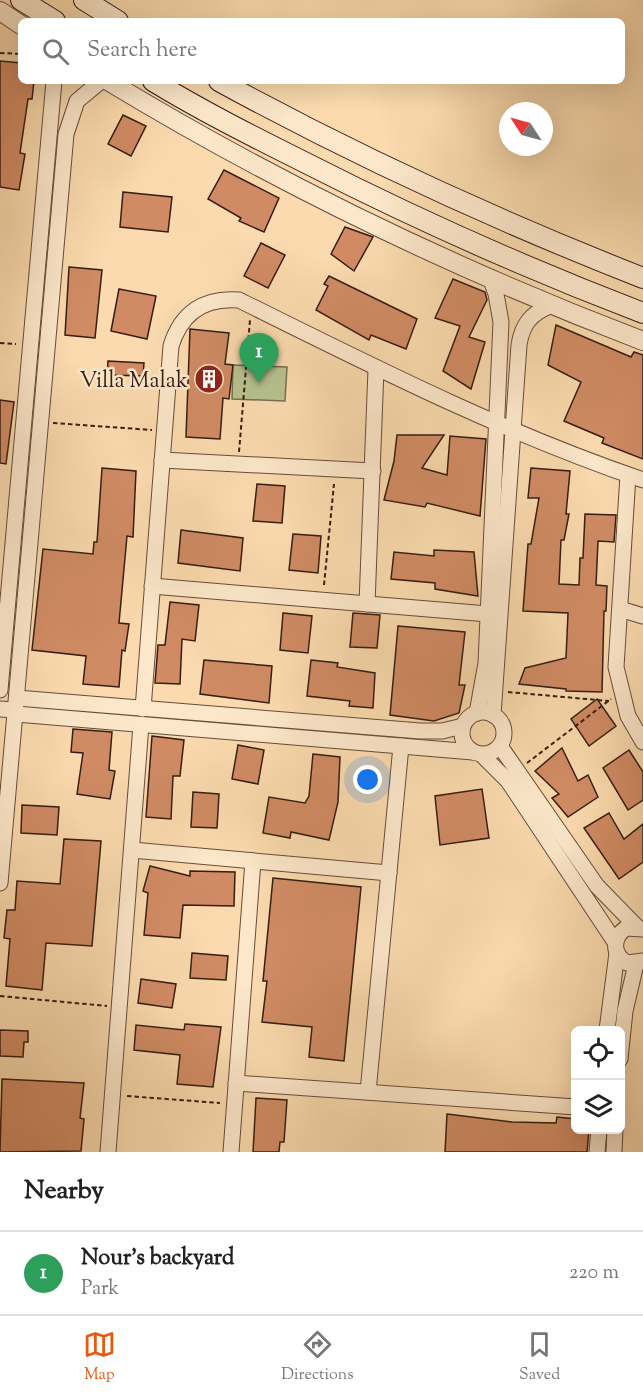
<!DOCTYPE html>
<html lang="en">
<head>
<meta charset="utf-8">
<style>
  :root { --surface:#fff; --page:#f6f6f6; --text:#222; --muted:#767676; --line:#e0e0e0; --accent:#ea580c }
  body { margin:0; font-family:"Sorts Mill Goudy",serif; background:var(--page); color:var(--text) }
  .controls { position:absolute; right:18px; bottom:18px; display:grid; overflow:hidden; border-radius:9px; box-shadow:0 6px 24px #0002 }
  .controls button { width:54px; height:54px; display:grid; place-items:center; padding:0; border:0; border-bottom:2px solid var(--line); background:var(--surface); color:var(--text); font:30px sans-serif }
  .compass { position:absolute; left:499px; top:102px; width:54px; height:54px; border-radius:50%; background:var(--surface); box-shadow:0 6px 24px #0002; rotate:306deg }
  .you { position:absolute; left:368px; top:780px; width:21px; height:21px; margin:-15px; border:4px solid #fff; border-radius:50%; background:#1a73e8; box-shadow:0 0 0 9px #1a73e833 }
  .badge { display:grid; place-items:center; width:39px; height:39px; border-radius:50%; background:var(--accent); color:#fff; font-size:20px; font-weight:700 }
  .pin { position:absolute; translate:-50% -50px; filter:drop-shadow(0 2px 3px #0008) }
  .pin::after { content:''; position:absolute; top:32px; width:21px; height:18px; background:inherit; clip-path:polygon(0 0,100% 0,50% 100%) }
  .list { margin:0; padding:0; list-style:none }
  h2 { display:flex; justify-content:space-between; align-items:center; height:78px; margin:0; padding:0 24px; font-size:26px }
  h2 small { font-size:20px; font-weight:400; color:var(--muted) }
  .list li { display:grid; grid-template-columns:39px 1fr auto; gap:18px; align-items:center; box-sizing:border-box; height:84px; padding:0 24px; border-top:2px solid var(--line) }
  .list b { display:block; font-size:22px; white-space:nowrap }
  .list p { margin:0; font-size:20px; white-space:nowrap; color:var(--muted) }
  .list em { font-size:20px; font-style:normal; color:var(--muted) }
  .icon { flex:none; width:33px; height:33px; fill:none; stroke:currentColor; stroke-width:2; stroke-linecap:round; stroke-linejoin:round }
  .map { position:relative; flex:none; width:643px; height:1152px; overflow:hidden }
  .search { position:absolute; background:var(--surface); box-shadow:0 6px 24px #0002; left:18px; right:18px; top:18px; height:66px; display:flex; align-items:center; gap:15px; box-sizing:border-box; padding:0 21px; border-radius:9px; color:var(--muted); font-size:22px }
  .sheet { height:162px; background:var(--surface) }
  nav { display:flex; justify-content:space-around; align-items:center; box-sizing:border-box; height:84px; border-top:2px solid var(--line); background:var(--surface); font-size:16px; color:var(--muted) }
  nav a { display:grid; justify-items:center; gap:3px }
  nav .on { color:var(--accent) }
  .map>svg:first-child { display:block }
  .green { fill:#b7c18f; stroke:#766f51; stroke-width:1.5 }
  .building { fill:#d08b64; stroke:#361d13; stroke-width:1.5 }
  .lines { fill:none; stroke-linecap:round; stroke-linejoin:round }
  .minor-casing { stroke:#674c3a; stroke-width:17 }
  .tertiary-casing { stroke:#674c3a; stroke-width:20 }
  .secondary-casing { stroke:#361d13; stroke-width:22 }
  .path { stroke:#361d13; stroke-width:2; stroke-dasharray:4.5 3; stroke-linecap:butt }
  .minor { stroke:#fce7ca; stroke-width:15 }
  .tertiary { stroke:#fce7ca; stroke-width:18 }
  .secondary { stroke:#fce7ca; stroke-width:20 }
  .labels { text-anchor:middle; stroke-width:5; stroke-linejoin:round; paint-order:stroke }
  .poi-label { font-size:22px; fill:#361d13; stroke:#fce7ca; text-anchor:end }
</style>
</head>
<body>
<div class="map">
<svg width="643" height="1152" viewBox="0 0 643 1152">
  <rect width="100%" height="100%" fill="#fadaae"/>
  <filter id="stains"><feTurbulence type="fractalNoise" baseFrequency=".00333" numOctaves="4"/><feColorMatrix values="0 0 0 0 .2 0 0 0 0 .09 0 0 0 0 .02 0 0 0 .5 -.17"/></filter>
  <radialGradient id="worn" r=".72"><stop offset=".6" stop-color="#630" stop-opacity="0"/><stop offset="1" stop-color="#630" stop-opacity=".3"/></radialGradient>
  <polygon class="green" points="233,365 287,367 285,401 232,399"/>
  <g class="building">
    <polygon points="0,61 21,63 21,81 34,81 32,99 28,99 20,153 25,154 19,190 0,187"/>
    <polygon points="123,115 146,126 131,156 108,144"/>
    <polygon points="224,170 279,198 264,232 239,221 241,218 208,199"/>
    <polygon points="123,192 172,197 168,232 120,227"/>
    <polygon points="345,227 373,237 354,271 331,254"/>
    <polygon points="261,243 285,255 268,288 244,276"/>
    <polygon points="69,267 102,270 95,338 65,335"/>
    <polygon points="329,276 417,319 406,349 371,335 369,340 316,310 328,286 324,284"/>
    <polygon points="453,279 485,292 487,300 469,337 485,342 471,389 443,371 460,326 435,318"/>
    <polygon points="119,289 156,296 147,339 111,331"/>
    <polygon points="556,325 631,357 634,352 643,355 643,459 602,443 604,438 564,421 581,382 548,365"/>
    <polygon points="190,329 229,333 225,364 233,365 229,399 223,398 220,439 186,437"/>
    <polygon points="108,361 144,363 143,376 107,375"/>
    <polygon points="0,400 14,402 6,464 0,463"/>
    <polygon points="397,435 444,435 422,468 447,475 450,436 486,439 480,516 427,503 425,507 384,500 394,461"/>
    <polygon points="102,468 136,471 133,537 127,536 119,623 129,624 125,651 122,650 119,687 83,684 86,656 32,650 43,549 93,554 94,542 97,542"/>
    <polygon points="531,468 570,471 566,514 569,514 564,540 561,540 559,584 579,585 580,558 583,558 585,514 616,515 614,542 598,541 596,585 607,586 606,611 604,611 602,692 566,691 566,689 519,684 525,668 566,658 568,613 523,611 528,544 531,544 539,498 528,498"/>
    <polygon points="257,484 285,486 282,523 253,521"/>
    <polygon points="181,530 243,538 240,571 178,563"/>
    <polygon points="293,534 321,536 318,573 289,570"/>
    <polygon points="434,550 474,552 478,596 435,589 435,583 391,579 394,552 434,556"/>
    <polygon points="170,602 199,605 195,641 182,639 180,684 155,683 158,645 165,645"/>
    <polygon points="283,613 312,616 308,653 280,650"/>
    <polygon points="353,613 380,615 377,648 350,647"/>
    <polygon points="398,626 465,632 459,685 465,685 459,713 434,721 390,715"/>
    <polygon points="204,660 272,666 269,703 200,694"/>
    <polygon points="311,660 338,663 337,667 375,673 373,708 349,706 350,701 307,696"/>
    <polygon points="597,699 616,726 589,746 571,719"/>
    <polygon points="73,729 112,732 109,770 115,771 110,799 77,794 83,753 71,752"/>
    <polygon points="152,736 184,740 180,776 173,776 171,819 146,817"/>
    <polygon points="238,745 264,750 258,784 232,779"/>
    <polygon points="562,748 578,781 588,775 598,797 568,817 552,798 559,794 535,771"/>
    <polygon points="629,750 643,772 643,800 628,810 603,768"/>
    <polygon points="313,754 340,757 338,802 329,840 291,832 290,838 263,833 269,797 305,803 309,796"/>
    <polygon points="482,789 489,838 440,845 435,796"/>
    <polygon points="193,792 219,794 217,828 191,827"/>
    <polygon points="22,805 59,807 57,835 21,833"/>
    <polygon points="609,813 624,839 643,824 643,862 619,879 584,828"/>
    <polygon points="64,839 101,841 92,946 46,943 42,990 6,986 10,939 4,938 7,910 15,910 17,881 60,884"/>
    <polygon points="150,866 190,876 190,871 235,872 234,906 183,905 180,938 144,935 148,893 143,891"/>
    <polygon points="273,878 361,887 344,1061 309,1057 312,1027 262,1022 267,981 263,981"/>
    <polygon points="192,953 228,956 226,980 190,978"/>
    <polygon points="141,979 176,984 172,1008 138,1003"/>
    <polygon points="185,1024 221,1027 213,1087 177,1084 180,1055 134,1050 136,1025 184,1030"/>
    <polygon points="0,1030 28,1031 28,1042 24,1042 23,1057 0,1056"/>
    <polygon points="2,1079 84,1083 80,1118 84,1119 81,1151 0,1152"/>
    <polygon points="256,1098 287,1100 284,1142 280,1142 279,1152 253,1152"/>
    <polygon points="447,1114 512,1122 556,1123 557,1117 576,1119 576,1130 589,1130 587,1152 445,1152"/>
  </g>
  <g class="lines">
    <g class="minor-casing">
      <g id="minor">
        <polyline points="162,460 373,471"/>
        <polyline points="628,475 616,667 628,716 643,742"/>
        <polyline points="152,586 488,614"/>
        <polyline points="367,604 376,369"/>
        <polyline points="620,609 643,616"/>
        <polyline points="0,690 54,81"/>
        <polyline points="17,698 420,731 442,731 463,726"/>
        <polyline points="0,709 16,710"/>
        <path d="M143 709 171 346C181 313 204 297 239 300 372 366 502 432 643 480"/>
        <circle cx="483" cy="733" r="21"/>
        <polyline points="477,713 486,663 501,322 496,294 491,280"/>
        <polyline points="16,714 473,752"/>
        <path d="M493 715 519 345C522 325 531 313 550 306"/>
        <polyline points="500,746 597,886 637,927"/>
        <polyline points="482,755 508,781 615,942"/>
        <polyline points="132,850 389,873"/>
        <polyline points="0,883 66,134 77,101 101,81"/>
        <path d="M643 929 626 928C612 938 612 954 627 963L643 961"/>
        <polyline points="607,1030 617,953"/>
        <polyline points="620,1059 625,1011 636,964"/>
        <polyline points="236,1083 576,1107"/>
        <polyline points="368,1092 401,746"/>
        <polyline points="108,1152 141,725"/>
        <polyline points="231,1152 253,861"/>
        <polyline points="597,1152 599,1130"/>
        <polyline points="614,1152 615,1130"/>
      </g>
    </g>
    <g class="tertiary-casing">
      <g id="tertiary">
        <polyline points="0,11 21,25"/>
        <path d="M108 81C278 184 457 270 643 341"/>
      </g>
    </g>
    <g class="secondary-casing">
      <g id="secondary">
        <polyline points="21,0 55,21"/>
        <polyline points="84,0 118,21"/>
        <path d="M153 81C202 111 254 137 306 163 416 219 528 269 643 313"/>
        <path d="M219 81C356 156 498 221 643 278"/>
      </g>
    </g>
    <g class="path">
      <polyline points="0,53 21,54"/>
      <polyline points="0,343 16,344"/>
      <polyline points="53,423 152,430"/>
      <polyline points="239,452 250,320"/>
      <polyline points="324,585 334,484"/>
      <polyline points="508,692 609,701"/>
      <polyline points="527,763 611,699"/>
      <polyline points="0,996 107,1006"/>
      <polyline points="127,1096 220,1103"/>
    </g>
    <use href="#minor" class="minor"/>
    <use href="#tertiary" class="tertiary"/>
    <use href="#secondary" class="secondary"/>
  </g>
  <defs>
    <g id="building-disc" transform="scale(1.5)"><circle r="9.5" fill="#8f2418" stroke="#fce7ca"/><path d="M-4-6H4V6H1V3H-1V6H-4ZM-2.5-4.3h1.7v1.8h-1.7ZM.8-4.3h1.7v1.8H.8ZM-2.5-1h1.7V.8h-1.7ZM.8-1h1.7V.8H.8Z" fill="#fff"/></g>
  </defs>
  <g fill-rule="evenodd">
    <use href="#building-disc" x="209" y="379"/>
  </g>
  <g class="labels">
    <g class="poi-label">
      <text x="188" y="387">Villa Malak</text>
    </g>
  </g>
  <rect width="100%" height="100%" filter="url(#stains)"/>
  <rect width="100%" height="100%" fill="url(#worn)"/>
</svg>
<div class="controls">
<button><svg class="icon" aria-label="locate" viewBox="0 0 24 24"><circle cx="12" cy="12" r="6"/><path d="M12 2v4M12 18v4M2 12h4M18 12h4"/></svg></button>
<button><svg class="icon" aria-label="layers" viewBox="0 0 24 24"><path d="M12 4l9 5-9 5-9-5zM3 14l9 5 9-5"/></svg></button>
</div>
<svg class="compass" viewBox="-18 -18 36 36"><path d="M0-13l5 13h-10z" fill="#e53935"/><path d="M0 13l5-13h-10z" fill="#767676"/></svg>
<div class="you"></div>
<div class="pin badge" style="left:259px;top:383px;background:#2e9e5b">1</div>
<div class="search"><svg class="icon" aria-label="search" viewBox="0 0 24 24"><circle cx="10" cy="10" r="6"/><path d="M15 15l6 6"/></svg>Search here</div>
</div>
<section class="sheet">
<h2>Nearby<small></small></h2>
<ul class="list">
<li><span class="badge" style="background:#2e9e5b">1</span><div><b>Nour's backyard</b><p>Park</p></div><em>220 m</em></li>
</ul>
</section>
<nav>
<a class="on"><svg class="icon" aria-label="map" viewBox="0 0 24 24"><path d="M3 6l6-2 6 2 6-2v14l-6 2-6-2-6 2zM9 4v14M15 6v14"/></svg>Map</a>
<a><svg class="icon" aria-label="directions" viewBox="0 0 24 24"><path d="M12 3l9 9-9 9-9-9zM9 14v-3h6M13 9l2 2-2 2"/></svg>Directions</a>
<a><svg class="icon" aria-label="saved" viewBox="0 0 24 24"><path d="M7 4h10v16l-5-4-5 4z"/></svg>Saved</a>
</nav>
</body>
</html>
